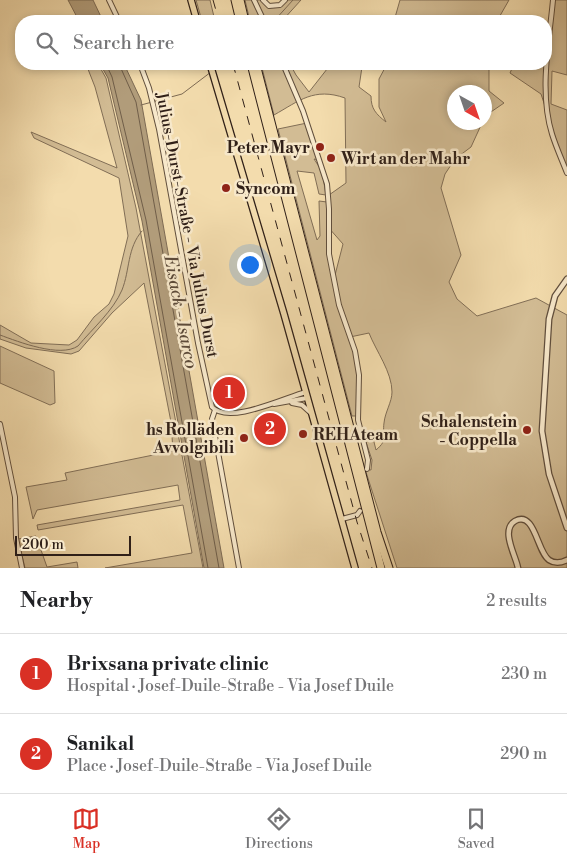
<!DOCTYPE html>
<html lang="en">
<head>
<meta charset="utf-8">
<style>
  :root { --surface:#fff; --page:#f2f2f2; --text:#202124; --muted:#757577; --line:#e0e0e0; --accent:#d93025 }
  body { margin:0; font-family:"Libre Bodoni",serif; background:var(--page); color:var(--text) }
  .compass { position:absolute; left:447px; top:85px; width:45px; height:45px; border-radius:50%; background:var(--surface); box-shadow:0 2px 8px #0003; rotate:140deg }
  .scale { position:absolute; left:15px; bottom:12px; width:116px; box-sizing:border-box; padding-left:5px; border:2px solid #302018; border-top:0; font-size:14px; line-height:18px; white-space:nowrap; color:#302018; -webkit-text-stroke:4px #f7e8ca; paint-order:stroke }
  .you { position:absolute; left:249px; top:264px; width:18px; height:18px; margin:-12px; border:4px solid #fff; border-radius:50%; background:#1a73e8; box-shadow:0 0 0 8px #1a73e833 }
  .badge { display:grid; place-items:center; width:32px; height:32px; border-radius:50%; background:var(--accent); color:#fff; font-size:16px; font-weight:700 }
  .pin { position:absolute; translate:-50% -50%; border:2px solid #fff; box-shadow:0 1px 5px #0006 }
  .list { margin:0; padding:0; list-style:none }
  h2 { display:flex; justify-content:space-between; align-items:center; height:65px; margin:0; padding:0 20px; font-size:21px }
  h2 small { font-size:16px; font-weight:400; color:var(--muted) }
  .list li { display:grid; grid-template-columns:32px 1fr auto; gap:15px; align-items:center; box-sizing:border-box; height:80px; padding:0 20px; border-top:1px solid var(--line) }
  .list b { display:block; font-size:19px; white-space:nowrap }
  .list p { margin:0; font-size:16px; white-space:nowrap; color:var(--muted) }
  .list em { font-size:16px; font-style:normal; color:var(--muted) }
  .icon { flex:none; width:28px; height:28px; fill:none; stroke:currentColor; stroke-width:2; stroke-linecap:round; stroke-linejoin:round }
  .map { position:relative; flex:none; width:567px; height:568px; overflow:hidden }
  .search { position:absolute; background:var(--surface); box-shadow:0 2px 8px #0003; left:15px; right:15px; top:15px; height:55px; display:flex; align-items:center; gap:12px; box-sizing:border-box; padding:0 18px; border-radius:20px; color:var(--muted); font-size:19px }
  .sheet { height:225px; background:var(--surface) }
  nav { display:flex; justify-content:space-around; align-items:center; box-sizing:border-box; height:70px; border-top:1px solid var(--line); background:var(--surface); font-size:14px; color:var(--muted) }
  nav a { display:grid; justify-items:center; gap:2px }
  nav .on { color:var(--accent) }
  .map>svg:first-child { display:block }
  .green { fill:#d2bc94; stroke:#816e56; fill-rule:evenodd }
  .water { fill:#b19c7a; stroke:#7d6a53 }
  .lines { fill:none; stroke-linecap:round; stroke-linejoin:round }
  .shore { stroke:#705e49; stroke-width:1 }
  .stream { stroke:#7d6a53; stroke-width:1 }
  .minor-casing { stroke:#614f3d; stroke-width:6 }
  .tertiary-casing { stroke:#614f3d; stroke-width:7 }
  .primary-casing { stroke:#302018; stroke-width:8 }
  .motorway-casing { stroke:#302018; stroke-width:9 }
  .minor { stroke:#f7e8ca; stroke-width:4 }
  .tertiary { stroke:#f7e8ca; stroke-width:4.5 }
  .primary { stroke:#f3dcad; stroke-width:5.5 }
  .motorway { stroke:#f3dcad; stroke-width:7 }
  .rail { stroke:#302018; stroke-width:1; stroke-dasharray:9 9; stroke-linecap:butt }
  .poi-dot { fill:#8f2418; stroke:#f7e8ca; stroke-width:2 }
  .labels { text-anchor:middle; stroke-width:5; stroke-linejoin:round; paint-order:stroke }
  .poi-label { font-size:16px; font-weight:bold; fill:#302018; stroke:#f7e8ca; text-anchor:end }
  .street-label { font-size:16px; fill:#302018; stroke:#f7e8ca }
  .water-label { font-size:18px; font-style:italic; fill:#5d4b3a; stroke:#f7e8ca }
</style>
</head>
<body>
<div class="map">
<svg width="567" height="568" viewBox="0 0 567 568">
  <rect width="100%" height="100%" fill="#f3dcad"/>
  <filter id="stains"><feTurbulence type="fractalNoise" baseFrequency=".004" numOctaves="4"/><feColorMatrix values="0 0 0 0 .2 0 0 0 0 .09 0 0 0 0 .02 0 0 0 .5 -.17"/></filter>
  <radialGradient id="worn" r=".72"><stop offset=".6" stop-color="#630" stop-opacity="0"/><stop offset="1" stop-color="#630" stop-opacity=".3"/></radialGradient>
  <g class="green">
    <polygon points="196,0 210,0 215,21 202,21"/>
    <polygon points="245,0 263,0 269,6 280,5 285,0 301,0 282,21 250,21"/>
    <polygon points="400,0 509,0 497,21 394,21"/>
    <polygon points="553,0 567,0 567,75 552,71 551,104 567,110 567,173 541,94 510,73 514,64 546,64 546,33 550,31"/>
    <polygon points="86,64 98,64 106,78 136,208 203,568 105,568 192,553 183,505 38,530 37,525 180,500 178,485 37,510 33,519 26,487 67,480 65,473 173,451 171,422 144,283 112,313 79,351 71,354 26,348 0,339 0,325 31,343 69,345 77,340 94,317 109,304 114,294 128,236 119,178 34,138 31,132 117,168 95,87"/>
    <path d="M261 64H290L296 75 309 92 331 64H359L362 67 359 87 371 96C371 109 376 114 386 122L379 107V79L387 64H483L489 69V91L504 103 485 116 484 92H454V122L482 123 471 147 455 159 445 174 441 188 461 255 449 282 457 299 477 316 536 298 567 315V568H397L365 469 371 470 372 460 362 430 372 434 376 450C389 439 382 436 384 423 385 412 392 402 392 392 392 372 376 351 369 333L350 337 359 375 358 416H352L278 129 307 123 319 160 314 159 322 171 326 195 319 194 314 173 297 171 317 240 320 236 319 201 327 202 329 195 346 183 345 98C314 87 299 101 274 115ZM328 227 343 244 334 279Z"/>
    <polygon points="0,346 54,371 55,403 50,405 0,383"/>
    <polygon points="36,536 47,567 77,562 78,568 25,568 18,539"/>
  </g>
  <g class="water">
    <polygon points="68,0 93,0 103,21 79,21"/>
    <polygon points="100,64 124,64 141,100 224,568 204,568 142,221 108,78"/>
  </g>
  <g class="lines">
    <g class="shore">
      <polyline points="106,64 112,77 146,220 208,568"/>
      <polyline points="119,64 136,102 219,568"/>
    </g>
    <g class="stream">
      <polyline points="274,21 293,0"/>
      <polyline points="214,70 222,64"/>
      <polyline points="141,105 182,94 211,72"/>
      <path d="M0 335C19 342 60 358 78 346 93 328 113 311 122 290 130 270 127 248 142 231"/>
    </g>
    <g class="minor-casing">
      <g id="minor">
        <polyline points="109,0 119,21"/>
        <polyline points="254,0 264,21"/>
        <polyline points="263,0 269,6 280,5 285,0"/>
        <path d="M553 0C549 43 539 92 552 134 556 147 562 160 567 173"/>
        <path d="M140 64 149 88 159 129 198 343 212 407C229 425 284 398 306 392"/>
        <polyline points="283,64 303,111 327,184 329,209 329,254 339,305 355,351 359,375 358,420 368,460 367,469"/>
        <polyline points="292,403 302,405 312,414"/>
        <polyline points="274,404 307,398"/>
        <polyline points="215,410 212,419 239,568"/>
        <polyline points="0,424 15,497 16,538 22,568"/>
        <polyline points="342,519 357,515 360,511"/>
      </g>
    </g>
    <g class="tertiary-casing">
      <g id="tertiary">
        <polyline points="567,279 555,296 549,319 542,431 549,474 567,528"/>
        <path d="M518 568C516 556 500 530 515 521 535 510 537 552 549 560 555 564 561 563 567 560"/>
      </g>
    </g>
    <g class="primary-casing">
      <g id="primary">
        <polyline points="191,0 197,21"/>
        <polyline points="210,64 284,314 355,568"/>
      </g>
    </g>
    <g class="motorway-casing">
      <g id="motorway">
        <polyline points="235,0 240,21"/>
        <polyline points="240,0 245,21"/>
        <polyline points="251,64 381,568"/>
        <polyline points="256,64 377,532 389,568"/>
      </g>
    </g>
    <use href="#minor" class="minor"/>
    <use href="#tertiary" class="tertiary"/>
    <use href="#primary" class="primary"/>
    <use href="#motorway" class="motorway"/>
    <g class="rail">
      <polyline points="213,0 219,21"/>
      <polyline points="233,64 357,522 372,568"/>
    </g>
  </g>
  <g class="poi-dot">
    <circle cx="320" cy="147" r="5"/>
    <circle cx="331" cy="158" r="5"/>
    <circle cx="226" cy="188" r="5"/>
    <circle cx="527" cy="430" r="5"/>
    <circle cx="303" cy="434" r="5"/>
    <circle cx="244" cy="438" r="5"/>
  </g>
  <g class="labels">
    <g class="poi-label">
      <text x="310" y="153">Peter Mayr</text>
      <text x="341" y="164" text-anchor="start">Wirt an der Mahr</text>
      <text x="236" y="194" text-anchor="start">Syncom</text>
      <text x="517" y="427">Schalenstein<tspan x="517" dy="18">- Coppella</tspan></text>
      <text x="234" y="435">hs Rolläden<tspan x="234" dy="18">Avvolgibili</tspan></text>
      <text x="313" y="440" text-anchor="start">REHAteam</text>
    </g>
    <g class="street-label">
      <text transform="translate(188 225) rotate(79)" y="6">Julius-Durst-Straße - Via Julius Durst</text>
    </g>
    <g class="water-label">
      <text transform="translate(181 312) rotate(79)" y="6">Eisack - Isarco</text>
    </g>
  </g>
  <rect width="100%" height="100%" filter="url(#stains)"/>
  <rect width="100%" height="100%" fill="url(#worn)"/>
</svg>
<svg class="compass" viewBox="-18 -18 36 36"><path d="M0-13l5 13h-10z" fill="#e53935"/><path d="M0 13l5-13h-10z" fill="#757577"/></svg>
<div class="scale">200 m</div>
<div class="you"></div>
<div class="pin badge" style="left:229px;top:393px">1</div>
<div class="pin badge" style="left:270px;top:429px">2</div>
<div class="search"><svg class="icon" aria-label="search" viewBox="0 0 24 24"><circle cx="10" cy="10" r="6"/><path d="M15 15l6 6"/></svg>Search here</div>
</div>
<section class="sheet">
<h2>Nearby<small>2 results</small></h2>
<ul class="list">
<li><span class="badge">1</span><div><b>Brixsana private clinic</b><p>Hospital · Josef-Duile-Straße - Via Josef Duile</p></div><em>230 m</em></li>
<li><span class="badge">2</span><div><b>Sanikal</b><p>Place · Josef-Duile-Straße - Via Josef Duile</p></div><em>290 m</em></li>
</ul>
</section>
<nav>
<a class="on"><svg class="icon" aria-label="map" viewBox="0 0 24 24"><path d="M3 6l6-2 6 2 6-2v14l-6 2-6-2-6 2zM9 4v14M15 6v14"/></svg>Map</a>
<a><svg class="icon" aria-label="directions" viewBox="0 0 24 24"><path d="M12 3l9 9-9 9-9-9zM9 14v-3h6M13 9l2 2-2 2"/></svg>Directions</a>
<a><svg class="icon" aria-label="saved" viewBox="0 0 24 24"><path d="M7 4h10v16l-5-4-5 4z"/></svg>Saved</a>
</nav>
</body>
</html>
